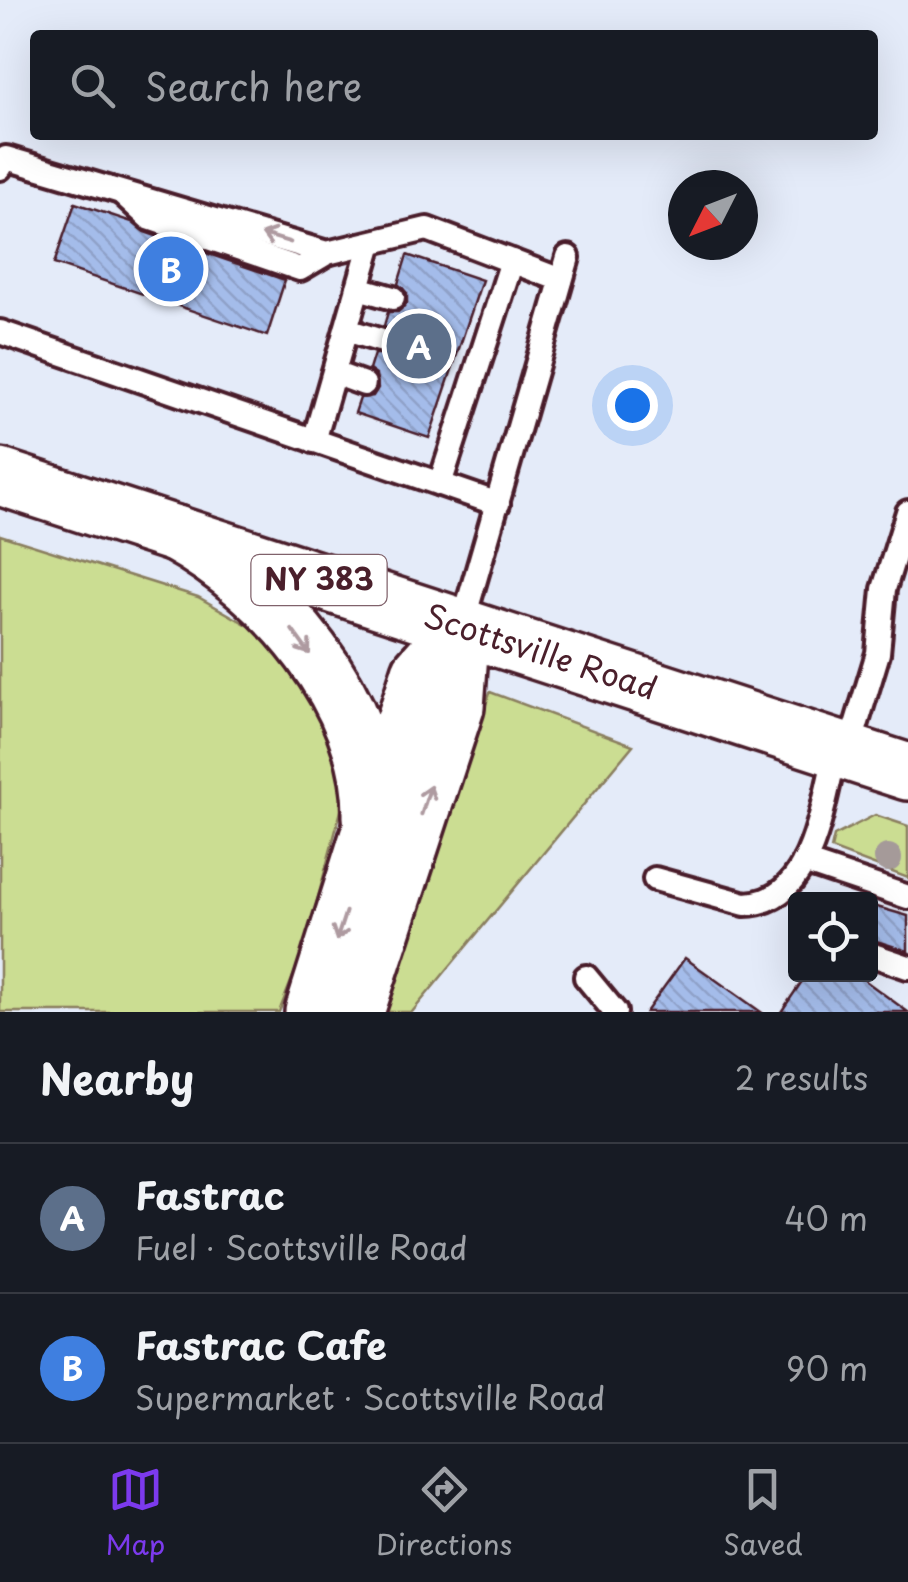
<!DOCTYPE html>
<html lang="en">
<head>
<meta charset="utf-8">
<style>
  :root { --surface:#171b24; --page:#20242c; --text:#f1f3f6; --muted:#9ea1a6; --line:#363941; --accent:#7c3aed }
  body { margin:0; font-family:"Playpen Sans",sans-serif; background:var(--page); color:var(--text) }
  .controls { position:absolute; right:30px; bottom:30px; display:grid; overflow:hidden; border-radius:10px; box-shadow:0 10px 40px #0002 }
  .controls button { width:90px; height:90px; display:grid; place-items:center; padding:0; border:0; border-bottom:2px solid var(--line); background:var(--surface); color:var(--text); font:50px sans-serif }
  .compass { position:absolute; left:668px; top:170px; width:90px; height:90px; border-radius:50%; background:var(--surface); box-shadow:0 10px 40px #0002; rotate:228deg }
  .you { position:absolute; left:632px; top:405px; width:35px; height:35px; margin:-25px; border:8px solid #fff; border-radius:50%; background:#1a73e8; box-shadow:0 0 0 15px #1a73e833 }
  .badge { display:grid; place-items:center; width:65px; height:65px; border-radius:50%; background:var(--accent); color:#fff; font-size:32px; font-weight:700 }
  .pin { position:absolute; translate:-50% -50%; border:5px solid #fff; box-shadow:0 2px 10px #0006 }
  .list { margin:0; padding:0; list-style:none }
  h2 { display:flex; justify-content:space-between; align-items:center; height:130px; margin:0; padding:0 40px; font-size:42px }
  h2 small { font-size:32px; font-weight:400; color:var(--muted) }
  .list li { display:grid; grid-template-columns:65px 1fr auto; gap:30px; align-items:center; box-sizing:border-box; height:150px; padding:0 40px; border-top:2px solid var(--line) }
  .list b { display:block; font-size:38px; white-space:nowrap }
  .list p { margin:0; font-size:32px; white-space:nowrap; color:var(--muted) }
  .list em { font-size:32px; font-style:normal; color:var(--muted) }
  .icon { flex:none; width:55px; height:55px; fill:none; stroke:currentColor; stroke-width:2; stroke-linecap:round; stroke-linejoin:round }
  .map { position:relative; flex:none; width:908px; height:1012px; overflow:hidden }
  .search { position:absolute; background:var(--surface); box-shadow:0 10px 40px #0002; left:30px; right:30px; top:30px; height:110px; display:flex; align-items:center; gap:25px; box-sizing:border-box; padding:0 35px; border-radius:10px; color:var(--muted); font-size:38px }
  .sheet { height:430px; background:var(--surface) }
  nav { display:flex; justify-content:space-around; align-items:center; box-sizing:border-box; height:140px; border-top:2px solid var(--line); background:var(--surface); font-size:28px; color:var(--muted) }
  nav a { display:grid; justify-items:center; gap:5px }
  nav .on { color:var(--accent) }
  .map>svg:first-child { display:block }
  .green { fill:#cbdd92; stroke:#8a7e5e; stroke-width:2.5 }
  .building { fill:url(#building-back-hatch); stroke:#4a1f2b; stroke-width:2.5 }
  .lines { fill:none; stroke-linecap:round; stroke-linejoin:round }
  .lane-casing { stroke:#4a1f2b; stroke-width:30 }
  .primary-casing { stroke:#4a1f2b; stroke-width:62 }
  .highway-casing { stroke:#4a1f2b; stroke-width:62 }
  .lane { stroke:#fff; stroke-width:22 }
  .primary { stroke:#fff; stroke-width:55 }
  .highway { stroke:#fff; stroke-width:55 }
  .tree { fill:#a59a99 }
  .oneway { stroke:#ae9aa0 }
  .labels { text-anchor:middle; stroke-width:8; stroke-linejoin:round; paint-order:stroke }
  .shield { fill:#fff; stroke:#80626b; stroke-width:2.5 }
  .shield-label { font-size:30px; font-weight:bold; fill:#4a1f2b }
  .street-label { font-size:32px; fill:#4a1f2b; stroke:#fff }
</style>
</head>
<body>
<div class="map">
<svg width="908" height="1012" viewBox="0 0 908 1012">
  <defs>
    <pattern id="building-back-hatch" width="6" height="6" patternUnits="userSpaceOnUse" patternTransform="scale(2.5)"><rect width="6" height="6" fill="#a4bcea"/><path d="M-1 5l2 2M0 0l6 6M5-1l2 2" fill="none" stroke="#8fa1c9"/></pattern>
  </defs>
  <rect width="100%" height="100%" fill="#e4ebf9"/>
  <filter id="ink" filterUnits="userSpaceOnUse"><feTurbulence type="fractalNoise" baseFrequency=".01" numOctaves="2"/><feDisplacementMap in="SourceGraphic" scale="20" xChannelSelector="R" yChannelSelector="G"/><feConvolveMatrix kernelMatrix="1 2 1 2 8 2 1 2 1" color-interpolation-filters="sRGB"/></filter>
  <g filter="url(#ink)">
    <g class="green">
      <polygon points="0,535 198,597 253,628 295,664 317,700 347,788 305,946 279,1012 0,1012"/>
      <polygon points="490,692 633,745 412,1012 383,1012"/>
      <polygon points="875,815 908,826 908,878 831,849 834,836"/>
    </g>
    <g class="building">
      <polygon points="75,203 132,222 144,232 285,280 267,336 54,264"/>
      <polygon points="407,255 482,280 429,438 355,413 360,398 373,396 378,388 376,375 369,370 374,354 383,354 393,345 393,336 384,326 388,312 398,312 407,303 407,293 398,284"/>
      <polygon points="870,905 908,916 908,951 870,939"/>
      <polygon points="685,958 761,1012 646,1012"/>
      <polygon points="807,974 856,974 908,1012 781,1012"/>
    </g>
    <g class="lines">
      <g class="lane-casing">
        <g id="lane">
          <polyline points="0,168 6,158 327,253 427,229 561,280"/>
          <polyline points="123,194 149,218 300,269 327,253"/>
          <polyline points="358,288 393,298"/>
          <polyline points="346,330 379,340"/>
          <polyline points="0,332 498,504"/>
          <polyline points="334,373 364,384"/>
          <polyline points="314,441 370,246"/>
          <polyline points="440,484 512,261"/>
          <polyline points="462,625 568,257"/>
          <polyline points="848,752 878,653 884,589 908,512"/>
          <polyline points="804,862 908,897"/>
          <path d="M655 879 745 904C815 903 822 800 837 749"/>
          <polyline points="870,954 908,967"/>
          <polyline points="586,977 615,1012"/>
        </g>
      </g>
      <g class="primary-casing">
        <g id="primary">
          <path id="s1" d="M0 477 908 772"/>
        </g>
      </g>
      <g class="highway-casing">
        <g id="highway">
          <path d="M176 534C273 587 373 700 371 817"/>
          <polyline points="313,1012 420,672 462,625"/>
          <polyline points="356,1012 456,707 462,625"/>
        </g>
      </g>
      <use href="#lane" class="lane"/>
      <use href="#primary" class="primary"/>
      <use href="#highway" class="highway"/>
    </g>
    <circle class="tree" cx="888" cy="858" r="14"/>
    <defs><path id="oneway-shaft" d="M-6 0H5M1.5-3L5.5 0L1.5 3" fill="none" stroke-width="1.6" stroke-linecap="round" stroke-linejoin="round" transform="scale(2.5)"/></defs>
    <g class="oneway">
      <use href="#oneway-shaft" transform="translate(276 238) rotate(-163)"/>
      <use href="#oneway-shaft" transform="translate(301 642) rotate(54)"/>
      <use href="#oneway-shaft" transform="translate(426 800) rotate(-72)"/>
      <use href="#oneway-shaft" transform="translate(341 926) rotate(108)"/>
    </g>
  </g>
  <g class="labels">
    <rect class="shield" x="251.5" y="555" width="135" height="50" rx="8"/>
    <g class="shield-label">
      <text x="319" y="590">NY 383</text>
    </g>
    <g class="street-label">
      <text dy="11" stroke="none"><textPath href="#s1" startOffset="568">Scottsville Road</textPath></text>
    </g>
  </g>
</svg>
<div class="controls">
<button><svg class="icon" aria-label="locate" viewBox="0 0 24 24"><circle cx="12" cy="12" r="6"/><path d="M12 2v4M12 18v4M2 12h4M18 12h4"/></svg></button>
</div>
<svg class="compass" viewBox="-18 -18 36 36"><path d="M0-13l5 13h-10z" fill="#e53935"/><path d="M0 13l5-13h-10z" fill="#9ea1a6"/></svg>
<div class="you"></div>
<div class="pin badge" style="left:419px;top:346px;background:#5c6f8a">A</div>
<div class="pin badge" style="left:171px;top:269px;background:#3f7fe0">B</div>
<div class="search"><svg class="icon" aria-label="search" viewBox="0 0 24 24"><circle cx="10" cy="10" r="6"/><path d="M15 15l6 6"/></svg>Search here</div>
</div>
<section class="sheet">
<h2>Nearby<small>2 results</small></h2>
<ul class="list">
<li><span class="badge" style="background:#5c6f8a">A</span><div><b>Fastrac</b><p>Fuel · Scottsville Road</p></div><em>40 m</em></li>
<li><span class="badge" style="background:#3f7fe0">B</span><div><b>Fastrac Cafe</b><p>Supermarket · Scottsville Road</p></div><em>90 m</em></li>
</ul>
</section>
<nav>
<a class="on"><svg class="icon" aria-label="map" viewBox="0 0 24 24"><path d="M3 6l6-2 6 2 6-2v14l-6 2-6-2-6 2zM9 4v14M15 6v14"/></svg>Map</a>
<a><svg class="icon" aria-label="directions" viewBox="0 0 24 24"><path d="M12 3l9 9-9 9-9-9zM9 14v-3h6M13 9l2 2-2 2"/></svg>Directions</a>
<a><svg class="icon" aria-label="saved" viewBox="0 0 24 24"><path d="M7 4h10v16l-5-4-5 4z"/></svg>Saved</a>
</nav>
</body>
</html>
